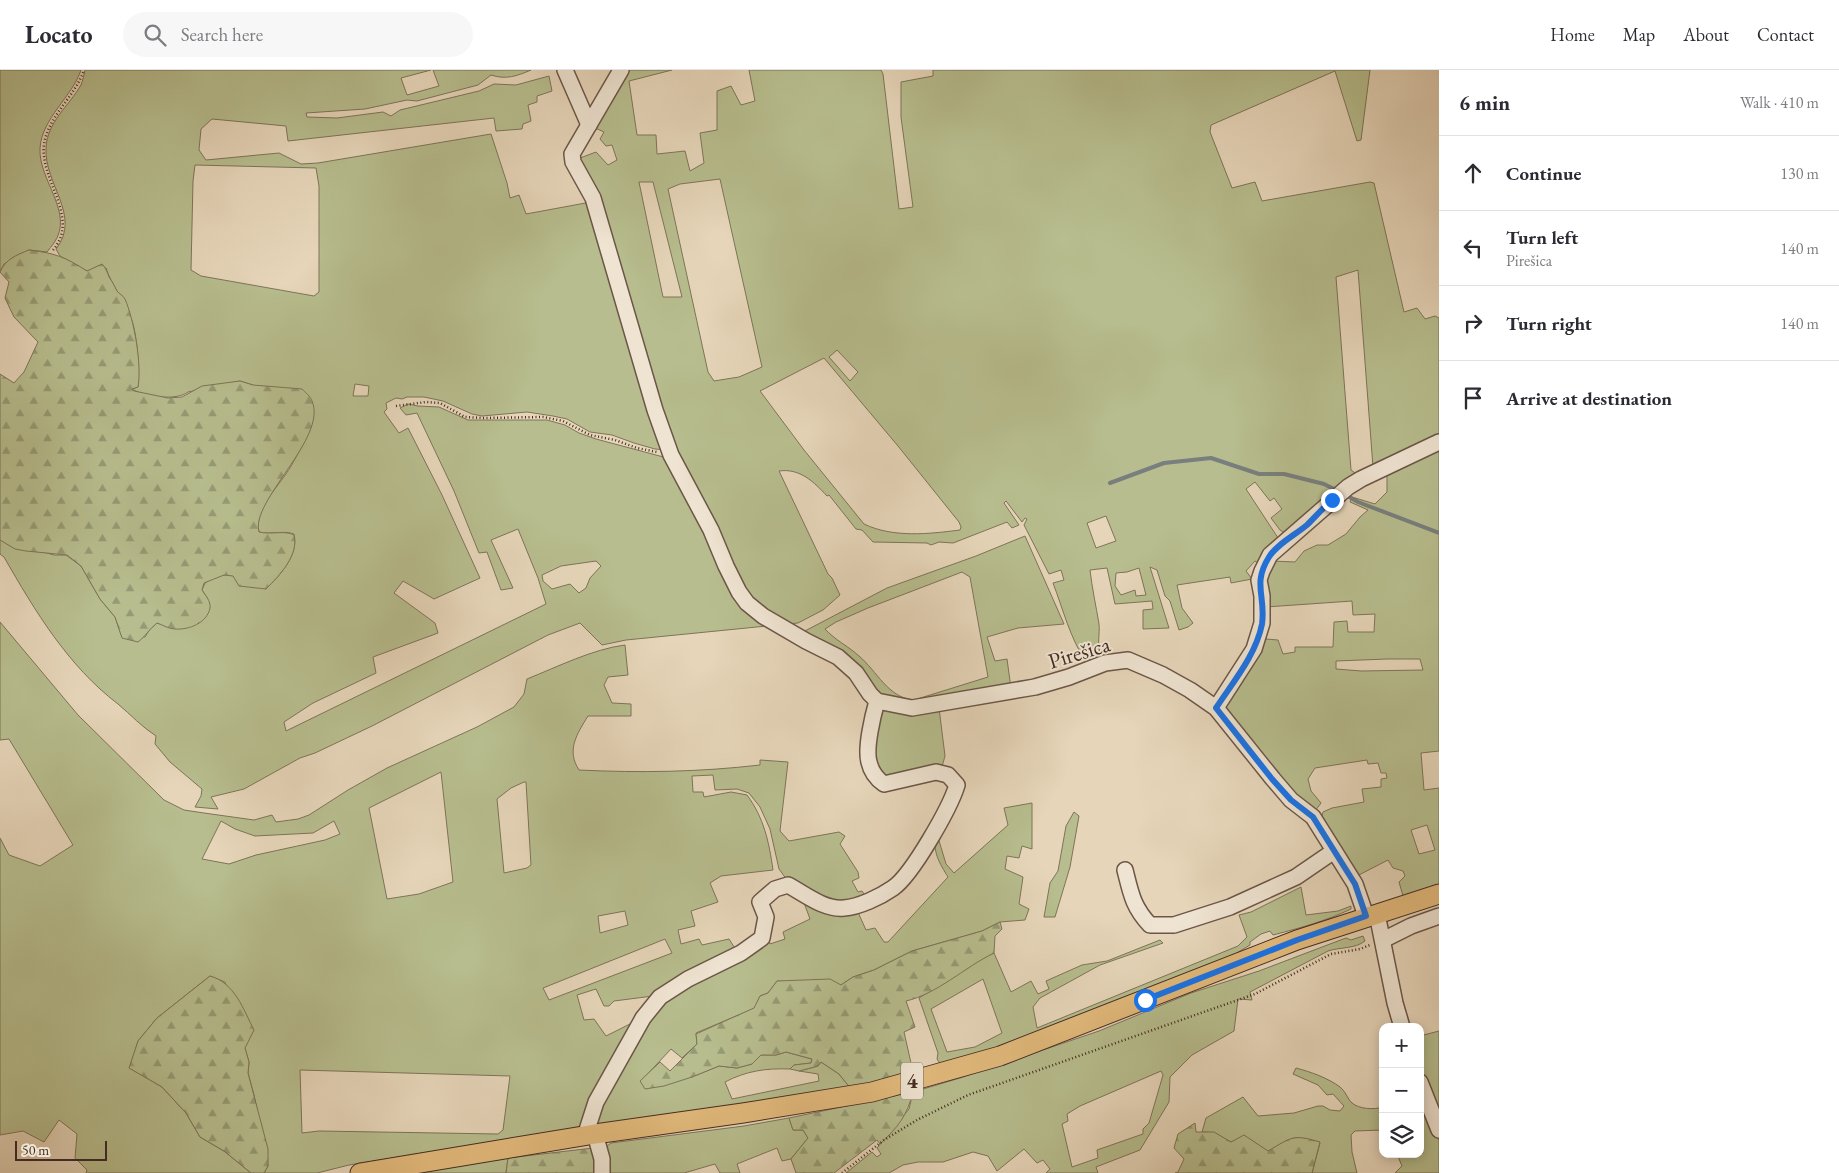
<!DOCTYPE html>
<html lang="en">
<head>
<meta charset="utf-8">
<style>
  :root { --surface:#fff; --page:#f7f7f7; --text:#2b2b33; --muted:#7c7c81; --line:#e1e1e2 }
  body { margin:0; font-family:"EB Garamond",serif; background:var(--page); color:var(--text) }
  .controls { position:absolute; right:15px; bottom:15px; display:grid; overflow:hidden; border-radius:10px; box-shadow:0 2px 12px #0003 }
  .controls button { width:45px; height:45px; display:grid; place-items:center; padding:0; border:0; border-bottom:1px solid var(--line); background:var(--surface); color:var(--text); font:25px sans-serif }
  .scale { position:absolute; left:15px; bottom:12px; width:92px; box-sizing:border-box; padding-left:5px; border:2px solid #442c22; border-top:0; font-size:14px; line-height:18px; white-space:nowrap; color:#442c22; -webkit-text-stroke:4px #efe4d2; paint-order:stroke }
  .stop { position:absolute; width:15px; height:15px; margin:-11px; border:4px solid #1a73e8; border-radius:50%; background:#fff }
  .stop.end { background:#1a73e8; border-color:#fff; box-shadow:0 1px 5px #0008 }
  .list { margin:0; padding:0; list-style:none }
  h2 { display:flex; justify-content:space-between; align-items:center; height:65px; margin:0; padding:0 20px; font-size:21px }
  h2 small { font-size:16px; font-weight:400; color:var(--muted) }
  .list li { display:grid; grid-template-columns:32px 1fr auto; gap:15px; align-items:center; box-sizing:border-box; height:75px; padding:0 20px; border-top:1px solid var(--line) }
  .list b { display:block; font-size:19px; white-space:nowrap }
  .list p { margin:0; font-size:16px; white-space:nowrap; color:var(--muted) }
  .list em { font-size:16px; font-style:normal; color:var(--muted) }
  .icon { flex:none; width:28px; height:28px; fill:none; stroke:currentColor; stroke-width:2; stroke-linecap:round; stroke-linejoin:round }
  .map { position:relative; flex:none; width:1439px; height:1103px; overflow:hidden }
  header { display:flex; align-items:center; gap:30px; box-sizing:border-box; height:70px; padding:0 25px; background:var(--surface); border-bottom:1px solid var(--line) }
  header strong { font-size:24px }
  nav { display:flex; gap:28px; margin-inline-start:auto; font-size:18px }
  .search { width:350px; height:45px; background:var(--page); display:flex; align-items:center; gap:12px; box-sizing:border-box; padding:0 18px; border-radius:28px; color:var(--muted); font-size:19px }
  main { display:flex }
  aside { flex:1; background:var(--surface) }
  .map>svg:first-child { display:block }
  .grass { fill:#b7bd8e; stroke:#7e7458; fill-rule:evenodd }
  .forest { fill:url(#forest-firs); stroke:#7e7458 }
  .lines { fill:none; stroke-linecap:round; stroke-linejoin:round }
  .stream { stroke:#797f7e; stroke-width:4 }
  .minor-casing { stroke:#6c5648; stroke-width:18 }
  .major-casing { stroke:#442c22; stroke-width:21 }
  .path { stroke:#442c22; stroke-width:2.5; stroke-dasharray:1 2.5; stroke-linecap:butt }
  .minor { stroke:#efe4d2; stroke-width:15 }
  .major { stroke:#e3ba7c; stroke-width:19 }
  .route { stroke:#1a73e8; stroke-width:6 }
  .labels { text-anchor:middle; stroke-width:4; stroke-linejoin:round; paint-order:stroke }
  .shield { fill:#efe4d2; stroke:#776357; stroke-width:1 }
  .shield-label { font-size:21px; font-weight:bold; fill:#442c22 }
  .street-label { font-size:22px; fill:#442c22; stroke:#efe4d2 }
</style>
</head>
<body>
<header>
<strong>Locato</strong>
<div class="search"><svg class="icon" aria-label="search" viewBox="0 0 24 24"><circle cx="10" cy="10" r="6"/><path d="M15 15l6 6"/></svg>Search here</div>
<nav><a>Home</a><a>Map</a><a>About</a><a>Contact</a></nav>
</header>
<main>
<div class="map">
<svg width="1439" height="1103" viewBox="0 0 1439 1103">
  <defs>
    <pattern id="forest-firs" width="22" height="20" patternUnits="userSpaceOnUse" patternTransform="scale(1.25)"><rect width="22" height="20" fill="#b7bd8e"/><path d="M5 1l3.5 6h-7zM16 11l3.5 6h-7z" fill="#969a74"/></pattern>
  </defs>
  <rect width="100%" height="100%" fill="#e6d5b9"/>
  <filter id="stains"><feTurbulence type="fractalNoise" baseFrequency=".004" numOctaves="4"/><feColorMatrix values="0 0 0 0 .2 0 0 0 0 .09 0 0 0 0 .02 0 0 0 .5 -.17"/></filter>
  <radialGradient id="worn" r=".72"><stop offset=".6" stop-color="#630" stop-opacity="0"/><stop offset="1" stop-color="#630" stop-opacity=".3"/></radialGradient>
  <g class="grass">
    <path d="M0 0H81C72 27 42 48 40 78 38 110 75 143 54 173 52 176 49 179 47 182L29 180 4 194 0 202Z"/>
    <path d="M85 0H431L401 8 407 25 439 16 433 0H531C517 6 506 10 491 5L478 15 417 31 407 30 365 39 306 43 307 47 337 48 383 42 391 46 400 40 479 21 494 14 516 15 549 6 552 21 537 26V32L528 35 531 51 523 54 522 59 496 61 494 48 288 71 286 56 212 49 201 59 199 80 206 90 279 83 301 94 318 93 491 64 507 113 510 128 519 125 526 144 591 132 668 380 655 379 634 373 612 365 590 362 567 349 553 346 527 342 482 346 472 344 443 331 424 327H407L402 329 396 328 386 333 387 339 384 342 399 363 408 358 442 425 480 508 434 529 403 511 394 523 435 553 438 563 373 587 376 603 313 633 284 652 286 661 546 534 538 508 518 459 491 470 513 518 501 520 487 482 479 483 454 421 417 343 406 345 400 338 408 334 418 336 439 337 468 350H547L565 355 579 363 596 369 671 389 681 411 767 556 626 570 602 575 580 553 548 565 372 656 315 683 300 688 244 719 211 727 218 739 195 737 201 726 202 719 170 692 155 674 156 666C142 657 131 645 118 634 68 596 35 541 4 487L0 484V470L54 485H66L81 496 100 529 115 547 122 567H145L150 559 157 553 164 555 208 529 202 520 205 513C210 510 217 506 224 505 238 502 252 516 266 519 280 505 299 485 294 464 284 460 271 465 259 462 253 440 281 414 291 396 298 384 304 372 310 360L253 315 240 311 188 322C176 331 145 327 132 319L138 317C140 302 137 265 132 251 126 232 112 217 106 198L87 201 60 186 56 179C82 146 44 114 46 78 47 52 69 36 81 15 83 10 84 5 85 0ZM195 95 316 98 319 116V222L314 226 201 206 191 200 193 111ZM355 314 369 316 368 326H353ZM596 491 601 496 590 508 586 518 579 523 570 514 552 519 543 511 542 505 561 496Z"/>
    <path d="M626 0H672L629 11 637 65H656L657 84 685 81 690 101 704 93 700 63 717 60V21L731 16 741 35 755 31 749 0H881L883 4 899 139 913 137 901 47V12L933 6V0H1370L1361 70 1357 71 1335 1 1211 55 1210 62 1232 118 1255 112 1262 131 1370 112 1374 113 1404 242 1417 238 1425 249 1435 246 1439 248V368L1373 397 1358 200 1336 207 1351 400 1358 405 1288 465 1280 460 1271 448 1282 439 1274 428 1270 431 1255 412 1246 419 1280 471 1261 495 1255 491 1246 501 1252 509 1231 513 1230 507 1177 515 1182 538 1193 553 1188 557 1179 560 1170 531 1165 526 1157 500 1150 497 1169 558 1143 559V540L1153 539 1152 531 1115 534 1107 498 1090 500C1092 518 1096 536 1099 554 1100 564 1097 573 1100 582L1106 583 1108 586 1092 593 1086 592C1070 568 1063 539 1053 513L1064 510 1061 500 1049 504 1024 455 1027 449 1025 448 1022 452 1006 431 1004 433 1019 455 1012 458 1007 452 953 473 939 472 931 475 927 473 873 472 862 460 856 459 829 425 827 426C814 412 800 398 779 401L828 504 832 508 840 525 823 540 798 553 787 554 773 550 743 521 679 390 580 88 596 82 608 95 617 90 612 75 606 76 600 69 604 62 593 57ZM720 109 762 297 739 307 714 311 708 302 668 119 680 114ZM639 112H653L682 227H663ZM837 280 858 302 850 311 829 287ZM824 288 898 376 959 452 961 457 960 460C929 464 893 468 864 454L804 380 760 321ZM1106 446 1116 471 1096 478 1087 453ZM1139 498 1146 525 1136 526 1135 520 1121 525 1115 516 1116 503 1127 502Z"/>
    <path d="M1439 376V681L1421 683 1424 720 1439 718V815L1403 826 1399 812 1405 806 1403 801 1393 798 1388 790 1357 806 1347 787 1321 750 1323 742 1332 738 1364 732 1362 719 1381 717V709L1387 708 1386 703H1381L1378 693 1368 694 1367 690 1315 698 1308 709 1311 721 1321 733 1315 741 1293 726 1227 645 1226 637 1229 627 1266 569 1278 570 1283 584 1295 582V577H1333L1334 552 1347 551 1348 562H1374L1375 544 1353 545 1352 531 1266 537C1264 520 1265 506 1272 491L1295 492 1304 481 1317 475H1328L1346 464 1360 447 1368 440 1350 432 1352 427 1375 434 1387 422V401ZM1387 589H1420L1423 600 1361 601 1336 599V591ZM1427 755 1435 780 1419 784 1411 760Z"/>
    <path d="M1025 466 1064 554 1018 558 987 567 995 591 1007 589 1011 618 907 634 877 624 803 562 887 518 976 486ZM962 502 970 507 988 607 914 630C888 628 877 601 859 586 848 576 835 570 825 559L836 552 868 538Z"/>
    <path d="M0 552 78 645 164 730 184 740 204 743 254 750 272 745 276 752 298 749 309 745 348 720 387 698 477 657 514 637 524 624 527 609C557 597 593 579 625 575L628 605 608 607 604 615 612 633 631 634V646H588C577 664 566 680 579 700 640 703 700 702 760 695V690L788 692 780 761 789 771 839 762 845 766 840 774 858 802 859 808 852 811 858 822 862 821 866 827 834 835 787 810 779 799 770 759 760 737 749 723 737 719 715 720 713 705 692 706 693 722H703L704 727 731 722 747 725C764 748 769 772 773 800L721 806 710 813 718 832 691 841 695 856 678 860 681 874 699 869 702 875 729 869 736 880 653 926 614 931 609 936H604L596 919 577 925 584 950 594 949 606 966 630 954 631 959 584 1051 578 1058 349 1095 317 1103H264L268 1096 254 1025 248 1003 249 992 225 912 210 906 157 948 138 971 130 998 162 1017 186 1043 200 1067 224 1081 251 1103H86L87 1100 75 1088 77 1064 59 1050 44 1072 23 1061 0 1065V768L9 785 40 796 73 775 9 669 0 670ZM441 702 453 812 419 824 387 829 369 738ZM524 712H526L531 795 527 798 504 803 497 729 511 718ZM221 751 235 759 255 766 313 763 334 751 340 764 325 770 256 785 229 794 202 789ZM625 841 628 855 600 863 598 846ZM665 869 672 883 549 930 543 918ZM300 1000 510 1006 503 1060 498 1064 319 1061 302 1063Z"/>
    <polygon points="939,638 945,686 941,700 887,708 873,698 875,644 881,639"/>
    <path d="M1032 733V779L1022 776 1019 788 1007 786 1005 799 1023 807 1019 834 1029 839 1025 850 1000 852 982 861 912 881 874 900 853 907 841 915 777 911 768 923 760 926 755 938 696 963 697 974 682 988 671 979 641 1011 692 1007 719 996 737 998 752 994 761 985H776L786 982 812 989 811 993 794 995 790 999C766 998 746 1001 725 1012L732 1029 819 1011 818 1004 799 1001 818 996 821 992 839 1004 851 1019 598 1059 595 1048 652 938 769 869 770 874 785 869 783 862 810 849 803 830 857 840 866 860 875 858 884 872H888L948 807C940 794 931 780 937 764L946 794 954 803 1008 755 1004 738Z"/>
    <polygon points="1074,742 1079,746 1070,797 1055,847 1044,847 1050,813 1058,801 1066,756"/>
    <path d="M1301 817 1306 845 1338 841 1351 836V839C1326 851 1300 858 1273 865L1270 861 1261 864 1250 872V875L1220 893 980 984 941 995 937 989 938 983 919 928 981 889 994 883 1011 922 1031 911 1038 924 1049 919 1046 911 1082 895 1107 891 1160 870 1163 873 1100 895 1040 928 1033 937 1037 958 1238 876 1247 867 1239 845 1251 842ZM983 909 1002 963 975 977 947 982 931 939Z"/>
    <path d="M1363 866 1365 871C1355 879 1340 877 1328 881L1250 922 1252 930 1238 929 1234 961 1192 985 1170 1007 1169 1032 1140 1080 1096 1097 1098 1103H1046L1050 1099 1043 1090 1037 1093 1024 1079 997 1101 988 1086 973 1082 943 1092H918L903 1095 889 1103H846L872 1082 877 1087 881 1084 877 1078 909 1039 913 1022 960 1008 1099 961 1191 923 1259 901 1330 874 1346 868 1351 870ZM1161 1001 1163 1005 1149 1053 1143 1059V1064L1097 1080 1098 1088 1072 1097 1062 1054 1068 1051 1067 1044 1080 1036Z"/>
    <polygon points="1439,961 1439,1051 1420,1002 1420,966"/>
    <path d="M1296 998C1311 1002 1328 1008 1340 1017 1346 1022 1347 1028 1352 1033 1359 1039 1374 1040 1383 1037V1060L1355 1061 1351 1065 1352 1082 1357 1103H1312L1320 1073C1293 1064 1292 1067 1268 1082 1252 1069 1244 1078 1229 1071 1217 1066 1218 1062 1202 1062L1206 1048 1243 1027 1258 1046 1294 1043 1318 1036H1323L1330 1040 1340 1041 1344 1036 1333 1024 1327 1025 1318 1015 1293 1004Z"/>
    <polygon points="1420,1020 1439,1071 1439,1103 1395,1103 1402,1096 1397,1084 1411,1086 1423,1083 1420,1063"/>
    <polygon points="789,1048 793,1060 803,1060 808,1068 791,1089 782,1091 777,1078 737,1094 740,1103 720,1103 715,1094 684,1103 607,1103 606,1077 611,1073 744,1056"/>
    <polygon points="508,1088 506,1103 412,1103"/>
  </g>
  <g class="forest">
    <path d="M29 180C55 183 65 187 87 201L102 194C106 198 107 202 109 207 112 211 115 217 117 221 119 224 123 225 125 229 134 250 142 294 138 317L132 319 134 321 168 328 182 327 202 316 240 311 253 315 302 319C305 322 311 327 312 331 328 368 250 431 259 462 271 465 285 460 294 465 299 485 280 505 266 519L239 516 233 506 224 505 204 513 202 520C205 525 211 531 210 538 207 553 189 560 175 559 169 559 163 555 157 553 149 559 146 566 138 572L122 568 115 547 100 529 81 496 67 485 26 481 15 479 0 470V304L14 313 24 302 38 272 14 247 5 228 9 212 0 202C6 189 16 185 29 180Z"/>
    <path d="M1000 852 1002 859 995 866 994 883C965 897 937 924 906 931L915 957 904 962 913 1002 851 1019 839 1004 821 992 818 996 799 1001 790 999 794 995 811 993 812 989 786 982 776 985H761L752 994 737 998 719 996 692 1007 664 1016 645 1019 640 1011 660 992 670 1001 697 974 696 964 754 938 760 926 768 923 777 911 830 909 841 915 853 907 874 900 912 881 982 861Z"/>
    <path d="M210 906C235 913 243 939 254 960L245 978 249 992 248 1003 268 1079V1096L264 1103H251L224 1081 200 1067 186 1043 162 1017 129 998 138 971 157 948Z"/>
    <path d="M913 1022C907 1046 898 1057 880 1074L877 1070 834 1103H796L791 1089 808 1068 803 1060H793L789 1048Z"/>
    <path d="M1195 1053 1196 1062H1214L1231 1072 1244 1065 1268 1081C1292 1067 1293 1064 1320 1072L1312 1103H1175L1178 1102 1184 1089 1174 1078 1178 1064Z"/>
    <polygon points="593,1078 599,1103 506,1103 508,1088"/>
  </g>
  <g class="lines">
    <g class="stream">
      <polyline points="1110,413 1164,393 1211,388 1259,404 1284,404 1324,414 1338,421"/>
      <polyline points="1344,424 1358,432 1439,463"/>
    </g>
    <g class="minor-casing">
      <g id="minor">
        <polyline points="565,0 589,55"/>
        <polyline points="621,0 572,84 573,92 593,128 655,340 671,385 711,460 726,496 739,522 747,533 763,546 806,571 838,587 856,603 870,624 877,631 912,638 1035,617 1069,607 1105,593 1128,590 1163,605 1190,620 1216,638 1273,709 1291,730 1313,747 1355,814 1366,846"/>
        <polyline points="1216,638 1254,579 1262,553 1262,526 1259,510 1262,501 1270,485 1348,417 1361,409 1439,372"/>
        <path d="M1125 800C1131 824 1133 837 1150 855H1174L1230 837 1296 807 1334 781"/>
        <polyline points="1377,844 1395,933 1402,957"/>
        <polyline points="1383,870 1411,856 1439,846"/>
        <polyline points="1420,1012 1439,1060"/>
        <polyline points="595,1064 602,1089 602,1103"/>
        <path d="M585 1066 596 1032 643 948 660 927 688 909 741 883 762 868 766 847 760 832 775 819 788 815C805 824 824 840 844 838 859 837 880 827 893 818 912 805 950 738 957 715L948 705 936 702 884 714C877 709 871 701 869 692 865 678 873 645 877 631"/>
      </g>
    </g>
    <g class="major-casing">
      <polyline id="major" points="360,1103 595,1064 743,1043 872,1022 1000,986 1297,870 1439,824"/>
    </g>
    <g class="path">
      <path d="M53 180C78 151 47 117 44 86 40 52 74 30 84 0"/>
      <polyline points="396,336 426,332 440,333 465,347 483,348 543,347 563,351 590,365 615,370 637,378 657,382"/>
      <polyline points="842,1103 884,1070 917,1050 968,1025 1255,924 1331,884 1360,879 1370,875"/>
    </g>
    <use href="#minor" class="minor"/>
    <use href="#major" class="major"/>
  </g>
  <g class="lines">
    <path class="route" d="M1145 930 1297 870 1366 846 1355 814 1313 747 1291 730 1272 709 1216 638C1233 612 1256 585 1262 554 1266 526 1252 514 1269 487 1277 474 1295 465 1307 455 1315 447 1323 438 1332 430"/>
  </g>
  <g class="labels">
    <rect class="shield" x="901" y="992.5" width="22" height="37" rx="4"/>
    <g class="shield-label">
      <text x="912" y="1018">4</text>
    </g>
    <g class="street-label">
      <text transform="translate(1079 582) rotate(-17)" y="8">Pirešica</text>
    </g>
  </g>
  <rect width="100%" height="100%" filter="url(#stains)"/>
  <rect width="100%" height="100%" fill="url(#worn)"/>
</svg>
<div class="controls">
<button>+</button>
<button>−</button>
<button><svg class="icon" aria-label="layers" viewBox="0 0 24 24"><path d="M12 4l9 5-9 5-9-5zM3 14l9 5 9-5"/></svg></button>
</div>
<div class="scale">50 m</div>
<div class="stop" style="left:1145px;top:930px"></div>
<div class="stop end" style="left:1332px;top:430px"></div>
</div>
<aside>
<h2>6 min<small>Walk · 410 m</small></h2>
<ul class="list">
<li><svg class="icon" aria-label="ahead" viewBox="0 0 24 24"><path d="M12 20V5M6 11l6-6 6 6"/></svg><div><b>Continue</b></div><em>130 m</em></li>
<li><svg class="icon" aria-label="left" viewBox="0 0 24 24"><path d="M17 20v-9H6M10 6l-5 5 5 5"/></svg><div><b>Turn left</b><p>Pirešica</p></div><em>140 m</em></li>
<li><svg class="icon" aria-label="right" viewBox="0 0 24 24"><path d="M7 20v-9h11M14 6l5 5-5 5"/></svg><div><b>Turn right</b></div><em>140 m</em></li>
<li><svg class="icon" aria-label="arrive" viewBox="0 0 24 24"><path d="M6 21V4h12l-3 4 3 4H6"/></svg><div><b>Arrive at destination</b></div></li>
</ul>
</aside>
</main>
</body>
</html>
